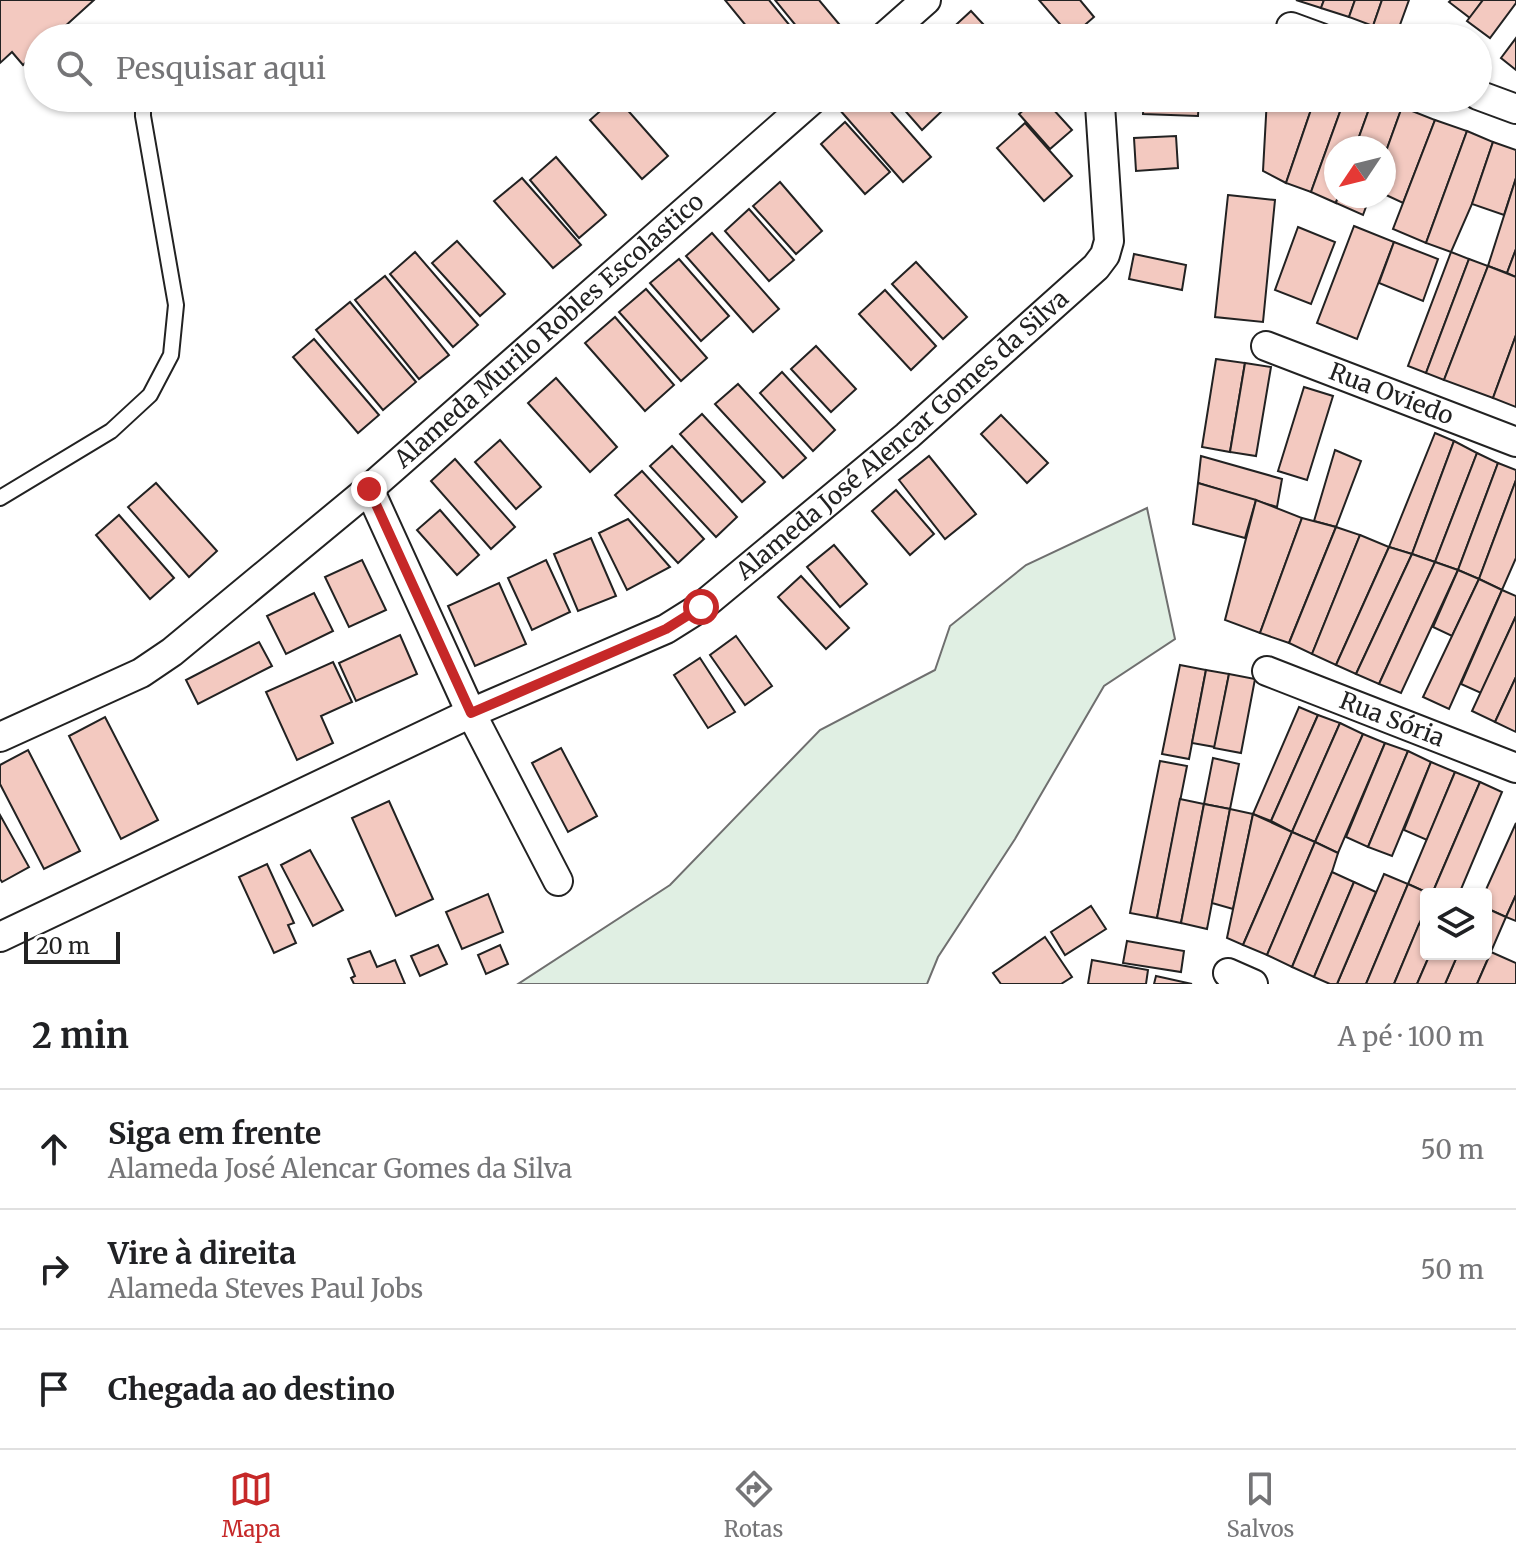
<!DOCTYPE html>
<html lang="pt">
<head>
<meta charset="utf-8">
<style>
  :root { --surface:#fff; --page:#f2f2f2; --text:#202124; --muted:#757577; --line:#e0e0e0; --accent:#c62828 }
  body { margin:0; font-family:Merriweather,serif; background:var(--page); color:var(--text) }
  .controls { position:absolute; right:24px; bottom:24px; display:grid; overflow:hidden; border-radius:8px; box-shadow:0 2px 6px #0004 }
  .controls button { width:72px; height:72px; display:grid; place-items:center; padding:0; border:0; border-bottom:2px solid var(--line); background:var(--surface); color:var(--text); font:40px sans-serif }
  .compass { position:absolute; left:1324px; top:136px; width:72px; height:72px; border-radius:50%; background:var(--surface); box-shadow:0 2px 6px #0004; rotate:235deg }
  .scale { position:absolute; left:24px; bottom:20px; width:96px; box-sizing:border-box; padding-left:8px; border:4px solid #222; border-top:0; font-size:22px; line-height:28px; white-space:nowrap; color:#222; -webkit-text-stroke:6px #fff; paint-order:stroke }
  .stop { position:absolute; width:24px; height:24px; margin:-18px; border:6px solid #c62828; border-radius:50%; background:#fff }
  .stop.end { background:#c62828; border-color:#fff; box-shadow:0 2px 8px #0008 }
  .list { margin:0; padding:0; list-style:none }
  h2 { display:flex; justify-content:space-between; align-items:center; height:104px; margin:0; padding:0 32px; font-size:34px }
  h2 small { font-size:26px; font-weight:400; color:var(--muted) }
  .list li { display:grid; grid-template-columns:52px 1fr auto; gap:24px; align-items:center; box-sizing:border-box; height:120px; padding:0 32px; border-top:2px solid var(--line) }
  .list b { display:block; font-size:30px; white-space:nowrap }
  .list p { margin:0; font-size:26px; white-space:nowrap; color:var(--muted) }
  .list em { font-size:26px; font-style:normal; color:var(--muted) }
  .icon { flex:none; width:44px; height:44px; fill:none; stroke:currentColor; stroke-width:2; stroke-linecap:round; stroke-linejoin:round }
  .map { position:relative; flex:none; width:1516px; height:984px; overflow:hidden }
  .search { position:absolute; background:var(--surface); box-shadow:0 2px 6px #0004; left:24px; right:24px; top:24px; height:88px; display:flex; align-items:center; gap:20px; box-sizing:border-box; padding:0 28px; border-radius:44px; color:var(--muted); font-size:30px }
  .sheet { height:464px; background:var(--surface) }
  nav { display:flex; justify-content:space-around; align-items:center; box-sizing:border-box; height:112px; border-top:2px solid var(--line); background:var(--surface); font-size:22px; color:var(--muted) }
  nav a { display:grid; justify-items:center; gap:4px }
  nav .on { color:var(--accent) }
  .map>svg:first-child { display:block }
  .green { fill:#e0efe3; stroke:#6f6f6f; stroke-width:2 }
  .building { fill:#f3c9c0; stroke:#222; stroke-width:2 }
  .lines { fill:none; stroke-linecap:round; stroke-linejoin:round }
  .service-casing { stroke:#222; stroke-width:18 }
  .minor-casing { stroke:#222; stroke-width:32 }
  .service { stroke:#fff; stroke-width:14 }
  .minor { stroke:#fff; stroke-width:28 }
  .route { stroke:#c62828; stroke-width:10 }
  .labels { text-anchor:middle; stroke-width:6; stroke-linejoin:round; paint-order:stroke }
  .street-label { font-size:24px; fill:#222; stroke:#fff }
</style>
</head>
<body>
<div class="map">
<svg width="1516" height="984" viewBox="0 0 1516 984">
  <rect width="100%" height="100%" fill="#fff"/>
  <polygon class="green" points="1147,508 1175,639 1104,686 1015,839 938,957 927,984 518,984 670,885 820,730 935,670 950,626 1026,565"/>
  <g class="building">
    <polygon points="0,0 94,0 52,38 38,38 38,51 23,65 12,52 0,63"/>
    <polygon points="725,0 769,0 800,38 756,38"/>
    <polygon points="775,0 819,0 849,36 847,38 806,38"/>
    <polygon points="1039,0 1080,0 1094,17 1071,37"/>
    <polygon points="1296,0 1324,0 1321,8"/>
    <polygon points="1324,0 1355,0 1349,17 1321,8"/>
    <polygon points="1355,0 1382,0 1373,26 1349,17"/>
    <polygon points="1382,0 1409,0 1397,33 1373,26"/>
    <polygon points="1451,0 1483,0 1470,18 1449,2"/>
    <polygon points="1483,0 1516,0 1516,3 1490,38 1467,21"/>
    <polygon points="971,11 996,38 951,38 947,33"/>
    <polygon points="1516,38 1516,70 1501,58"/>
    <polygon points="615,98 617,98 668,156 642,179 590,120"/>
    <polygon points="852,98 879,98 931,157 903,182 839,109"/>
    <polygon points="894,98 932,98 943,110 922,130"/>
    <polygon points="951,98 968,98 958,107"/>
    <polygon points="1038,98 1043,98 1072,130 1050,149 1019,114"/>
    <polygon points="1144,98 1199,98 1198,116 1143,114"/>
    <polygon points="1216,98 1264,98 1264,104 1217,104"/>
    <polygon points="1267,98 1315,98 1286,183 1263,171"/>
    <polygon points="1315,98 1345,98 1311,192 1286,183"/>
    <polygon points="1345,98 1373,98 1355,148 1336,148 1336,196 1338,196 1336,203 1311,192"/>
    <polygon points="1373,98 1380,98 1402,107 1384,157 1384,148 1355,148"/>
    <polygon points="1402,107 1435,120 1403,203 1384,194 1384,157"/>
    <polygon points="1435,120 1467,131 1426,243 1393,229"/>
    <polygon points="845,122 890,172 865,194 821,144"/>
    <polygon points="1025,123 1072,176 1044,201 997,148"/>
    <polygon points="1467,131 1493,142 1472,204 1451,252 1426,243"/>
    <polygon points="1176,136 1178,168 1136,171 1134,138"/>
    <polygon points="1493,142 1516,150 1516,178 1504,215 1472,204"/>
    <polygon points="556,157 606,215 579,238 530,180"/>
    <polygon points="522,178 581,245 553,268 494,201"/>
    <polygon points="1516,178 1516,249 1507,273 1488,266"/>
    <polygon points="780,182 822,231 796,254 753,206"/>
    <polygon points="1228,195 1275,200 1263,322 1215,317"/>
    <polygon points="1338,196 1370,196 1363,215 1336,203"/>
    <polygon points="749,209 794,260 769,281 725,231"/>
    <polygon points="1354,226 1394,242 1357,339 1317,323"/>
    <polygon points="1298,227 1335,242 1311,304 1275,290"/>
    <polygon points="712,233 779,309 753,332 686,256"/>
    <polygon points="457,241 505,294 480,316 432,263"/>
    <polygon points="1394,242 1438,259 1423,301 1379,283"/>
    <polygon points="1516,249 1516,277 1507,273"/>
    <polygon points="415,252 478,325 453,347 390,274"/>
    <polygon points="1451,252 1469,259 1426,373 1408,366"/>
    <polygon points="1134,254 1186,265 1182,290 1129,279"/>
    <polygon points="679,259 729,316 701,341 650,283"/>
    <polygon points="1469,259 1488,266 1444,380 1426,373"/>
    <polygon points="916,262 967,317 943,339 892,284"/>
    <polygon points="1488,266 1516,277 1516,335 1493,398 1444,380"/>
    <polygon points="385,276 449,355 419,379 355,300"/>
    <polygon points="646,289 707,358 681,381 619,312"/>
    <polygon points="885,290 936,346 911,370 859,314"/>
    <polygon points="350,302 416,382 383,410 316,330"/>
    <polygon points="615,317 674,385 645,411 585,343"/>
    <polygon points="1516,335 1516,407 1493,398"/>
    <polygon points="314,339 379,415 358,433 293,357"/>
    <polygon points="816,346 856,389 831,412 791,369"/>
    <polygon points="1216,359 1245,363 1230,452 1202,447"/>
    <polygon points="1245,363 1271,367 1256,456 1230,452"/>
    <polygon points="782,372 835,430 813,451 760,393"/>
    <polygon points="556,378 617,447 590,472 528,403"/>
    <polygon points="738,384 806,458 783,478 715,404"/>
    <polygon points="1304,387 1333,396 1307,480 1278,471"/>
    <polygon points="702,414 765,482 742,502 680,434"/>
    <polygon points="1001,415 1048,463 1027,483 981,434"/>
    <polygon points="1435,433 1454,441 1412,554 1389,547"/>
    <polygon points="500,440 541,487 516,509 475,462"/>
    <polygon points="1454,441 1477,453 1435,562 1412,554"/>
    <polygon points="672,446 737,517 716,537 650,466"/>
    <polygon points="1335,450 1361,461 1336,527 1314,521"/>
    <polygon points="1477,453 1498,463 1458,570 1435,562"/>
    <polygon points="929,456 976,514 945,539 899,480"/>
    <polygon points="1201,456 1282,479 1277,507 1198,483"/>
    <polygon points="455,459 515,527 491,549 431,481"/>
    <polygon points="1498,463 1516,470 1516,480 1479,579 1458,570"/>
    <polygon points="642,471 704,539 678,563 615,495"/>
    <polygon points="1516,480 1516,558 1502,590 1479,579"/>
    <polygon points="156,483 217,551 189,577 128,507"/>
    <polygon points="1198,483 1256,500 1245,538 1193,524"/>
    <polygon points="896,490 934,534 910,555 872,511"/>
    <polygon points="1256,500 1302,518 1260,633 1225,620"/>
    <polygon points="440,510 479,555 457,575 417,530"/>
    <polygon points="119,515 174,578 150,599 96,535"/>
    <polygon points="1302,518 1336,527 1289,643 1260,633"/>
    <polygon points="628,519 670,567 627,590 599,533"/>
    <polygon points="1336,527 1360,535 1312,654 1289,643"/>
    <polygon points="1360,535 1389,547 1336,665 1312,654"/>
    <polygon points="591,538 616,596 578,611 554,554"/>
    <polygon points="834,545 867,584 840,607 807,567"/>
    <polygon points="1389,547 1412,554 1356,674 1336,665"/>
    <polygon points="1412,554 1435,562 1379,684 1356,674"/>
    <polygon points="362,560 386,610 349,627 325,577"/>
    <polygon points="546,560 570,612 532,630 508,578"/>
    <polygon points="1435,562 1458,570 1401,693 1379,684"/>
    <polygon points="1458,570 1479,579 1452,636 1433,627"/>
    <polygon points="801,576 849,628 826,649 778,597"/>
    <polygon points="1479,579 1502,590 1449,709 1423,697"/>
    <polygon points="499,583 526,644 475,666 448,606"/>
    <polygon points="1502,590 1516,596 1516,616 1481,693 1461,684"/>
    <polygon points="314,593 333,631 286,654 267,616"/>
    <polygon points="1516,616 1516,677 1495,722 1472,711"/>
    <polygon points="400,635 417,674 356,701 339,663"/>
    <polygon points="736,636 772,686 745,705 710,655"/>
    <polygon points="259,642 272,666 198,704 186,680"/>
    <polygon points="700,658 735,712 708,728 674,675"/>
    <polygon points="333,662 352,702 321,716 333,743 297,760 266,692"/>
    <polygon points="1180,665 1206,670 1189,759 1162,754"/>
    <polygon points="1206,670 1229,674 1215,747 1192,743"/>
    <polygon points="1229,674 1255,679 1241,753 1214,748"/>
    <polygon points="1516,677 1516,732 1495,722"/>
    <polygon points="1299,707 1318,715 1271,821 1253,814"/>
    <polygon points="1318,715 1340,723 1292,832 1271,821"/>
    <polygon points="105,717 158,820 121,839 69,736"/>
    <polygon points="1340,723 1363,734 1315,842 1292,832"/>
    <polygon points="1363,734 1385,743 1338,853 1315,842"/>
    <polygon points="1385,743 1408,751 1368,847 1346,837"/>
    <polygon points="561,748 597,816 568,832 532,763"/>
    <polygon points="28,750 80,851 44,869 0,784 0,765"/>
    <polygon points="1408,751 1431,762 1392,856 1368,847"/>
    <polygon points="1213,758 1239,764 1230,809 1204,804"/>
    <polygon points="1160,761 1187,766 1157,918 1130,913"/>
    <polygon points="1431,762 1455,772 1427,840 1404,830"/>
    <polygon points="1455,772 1480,782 1432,894 1430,894 1408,884"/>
    <polygon points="1480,782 1502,792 1459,894 1432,894"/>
    <polygon points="1180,799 1204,804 1181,923 1157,918"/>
    <polygon points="389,801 433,899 396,916 352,818"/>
    <polygon points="1204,804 1230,809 1207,929 1181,923"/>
    <polygon points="1230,809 1253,814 1233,909 1212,903"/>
    <polygon points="1253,814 1292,832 1243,945 1227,938"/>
    <polygon points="0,815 29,867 2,882 0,879"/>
    <polygon points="1516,823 1516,895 1506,917 1486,908 1486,894 1484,894"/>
    <polygon points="1292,832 1315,842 1267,955 1243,945"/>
    <polygon points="1315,842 1338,853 1332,872 1292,967 1267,955"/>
    <polygon points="310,850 343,910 313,926 281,865"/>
    <polygon points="267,864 294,923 288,925 296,943 274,953 239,877"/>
    <polygon points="1332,872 1354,882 1314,977 1292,967"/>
    <polygon points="1384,874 1408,884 1366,984 1337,984"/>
    <polygon points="1354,882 1376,892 1337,984 1330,984 1314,977"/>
    <polygon points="1408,884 1430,894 1426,894 1426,908 1394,984 1366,984"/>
    <polygon points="488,894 503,932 462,949 446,912"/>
    <polygon points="1516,895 1516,921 1506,917"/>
    <polygon points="1091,906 1106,929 1065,955 1051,932"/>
    <polygon points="1486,908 1506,917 1477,984 1445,984 1458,954 1486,954"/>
    <polygon points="1419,924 1426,927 1426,954 1430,954 1417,984 1394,984"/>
    <polygon points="1045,937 1072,977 1061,984 1001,984 993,973"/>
    <polygon points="1127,941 1184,951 1181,972 1123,963"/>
    <polygon points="438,945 447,964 420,976 411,956"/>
    <polygon points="500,945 508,964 486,974 478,955"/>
    <polygon points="370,951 377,967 395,960 405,984 354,984 351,978 355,976 348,959"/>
    <polygon points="1491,952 1516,963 1516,984 1477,984"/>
    <polygon points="1430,954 1458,954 1445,984 1417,984"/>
    <polygon points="1092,960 1148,970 1146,984 1088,984"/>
    <polygon points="1156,976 1192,984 1154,984"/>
  </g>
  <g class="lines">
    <g class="service-casing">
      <polyline id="service" points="0,498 111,431 150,395 171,355 176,305 143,116 143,98"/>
    </g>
    <g class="minor-casing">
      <g id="minor">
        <polyline points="1291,27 1321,38"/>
        <polyline points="883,38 926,0"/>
        <polyline points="1478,95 1516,109"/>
        <path id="s1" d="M1266 346 1516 442"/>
        <polyline points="369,489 471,713 558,881"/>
        <path id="s2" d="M1267 671 1516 768"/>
        <path id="s3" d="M0 737 141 673 172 652 369 489 814 98"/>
        <path id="s4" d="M0 937 471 713 666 629 701 607 907 436 1096 267 1105 255 1109 241 1100 105"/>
        <polyline points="1228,973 1253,984"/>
      </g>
    </g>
    <use href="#service" class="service"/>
    <use href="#minor" class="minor"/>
  </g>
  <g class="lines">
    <polyline class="route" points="369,489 471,713 666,629 701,607"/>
  </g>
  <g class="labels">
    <g class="street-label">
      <text dy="8" stroke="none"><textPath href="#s3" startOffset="688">Alameda Murilo Robles Escolastico</textPath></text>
      <text dy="8" stroke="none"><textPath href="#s1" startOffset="134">Rua Oviedo</textPath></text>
      <text dy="8" stroke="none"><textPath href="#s4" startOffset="1040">Alameda José Alencar Gomes da Silva</textPath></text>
      <text dy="8" stroke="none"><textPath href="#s2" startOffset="134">Rua Sória</textPath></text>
    </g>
  </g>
</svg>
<div class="controls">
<button><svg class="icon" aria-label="layers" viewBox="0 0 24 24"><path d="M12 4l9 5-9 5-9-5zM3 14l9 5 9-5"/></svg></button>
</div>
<svg class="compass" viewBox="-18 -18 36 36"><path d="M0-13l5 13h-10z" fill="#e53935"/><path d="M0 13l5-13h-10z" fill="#757577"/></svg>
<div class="scale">20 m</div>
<div class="stop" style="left:701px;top:607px"></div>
<div class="stop end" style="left:369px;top:489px"></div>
<div class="search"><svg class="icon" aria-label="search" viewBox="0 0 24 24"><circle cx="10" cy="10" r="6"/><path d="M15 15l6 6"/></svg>Pesquisar aqui</div>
</div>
<section class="sheet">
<h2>2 min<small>A pé · 100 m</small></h2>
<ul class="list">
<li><svg class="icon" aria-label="ahead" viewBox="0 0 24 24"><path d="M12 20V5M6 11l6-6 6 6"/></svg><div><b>Siga em frente</b><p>Alameda José Alencar Gomes da Silva</p></div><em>50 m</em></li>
<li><svg class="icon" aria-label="right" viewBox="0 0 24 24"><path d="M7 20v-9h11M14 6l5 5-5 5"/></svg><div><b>Vire à direita</b><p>Alameda Steves Paul Jobs</p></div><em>50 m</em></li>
<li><svg class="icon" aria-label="arrive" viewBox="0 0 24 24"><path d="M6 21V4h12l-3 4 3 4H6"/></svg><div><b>Chegada ao destino</b></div></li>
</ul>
</section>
<nav>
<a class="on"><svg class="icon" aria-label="map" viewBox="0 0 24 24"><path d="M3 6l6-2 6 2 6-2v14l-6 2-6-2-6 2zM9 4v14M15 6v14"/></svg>Mapa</a>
<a><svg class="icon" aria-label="directions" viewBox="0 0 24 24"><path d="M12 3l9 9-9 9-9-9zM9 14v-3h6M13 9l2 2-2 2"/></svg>Rotas</a>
<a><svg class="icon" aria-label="saved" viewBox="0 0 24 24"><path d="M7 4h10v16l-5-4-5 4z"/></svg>Salvos</a>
</nav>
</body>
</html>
